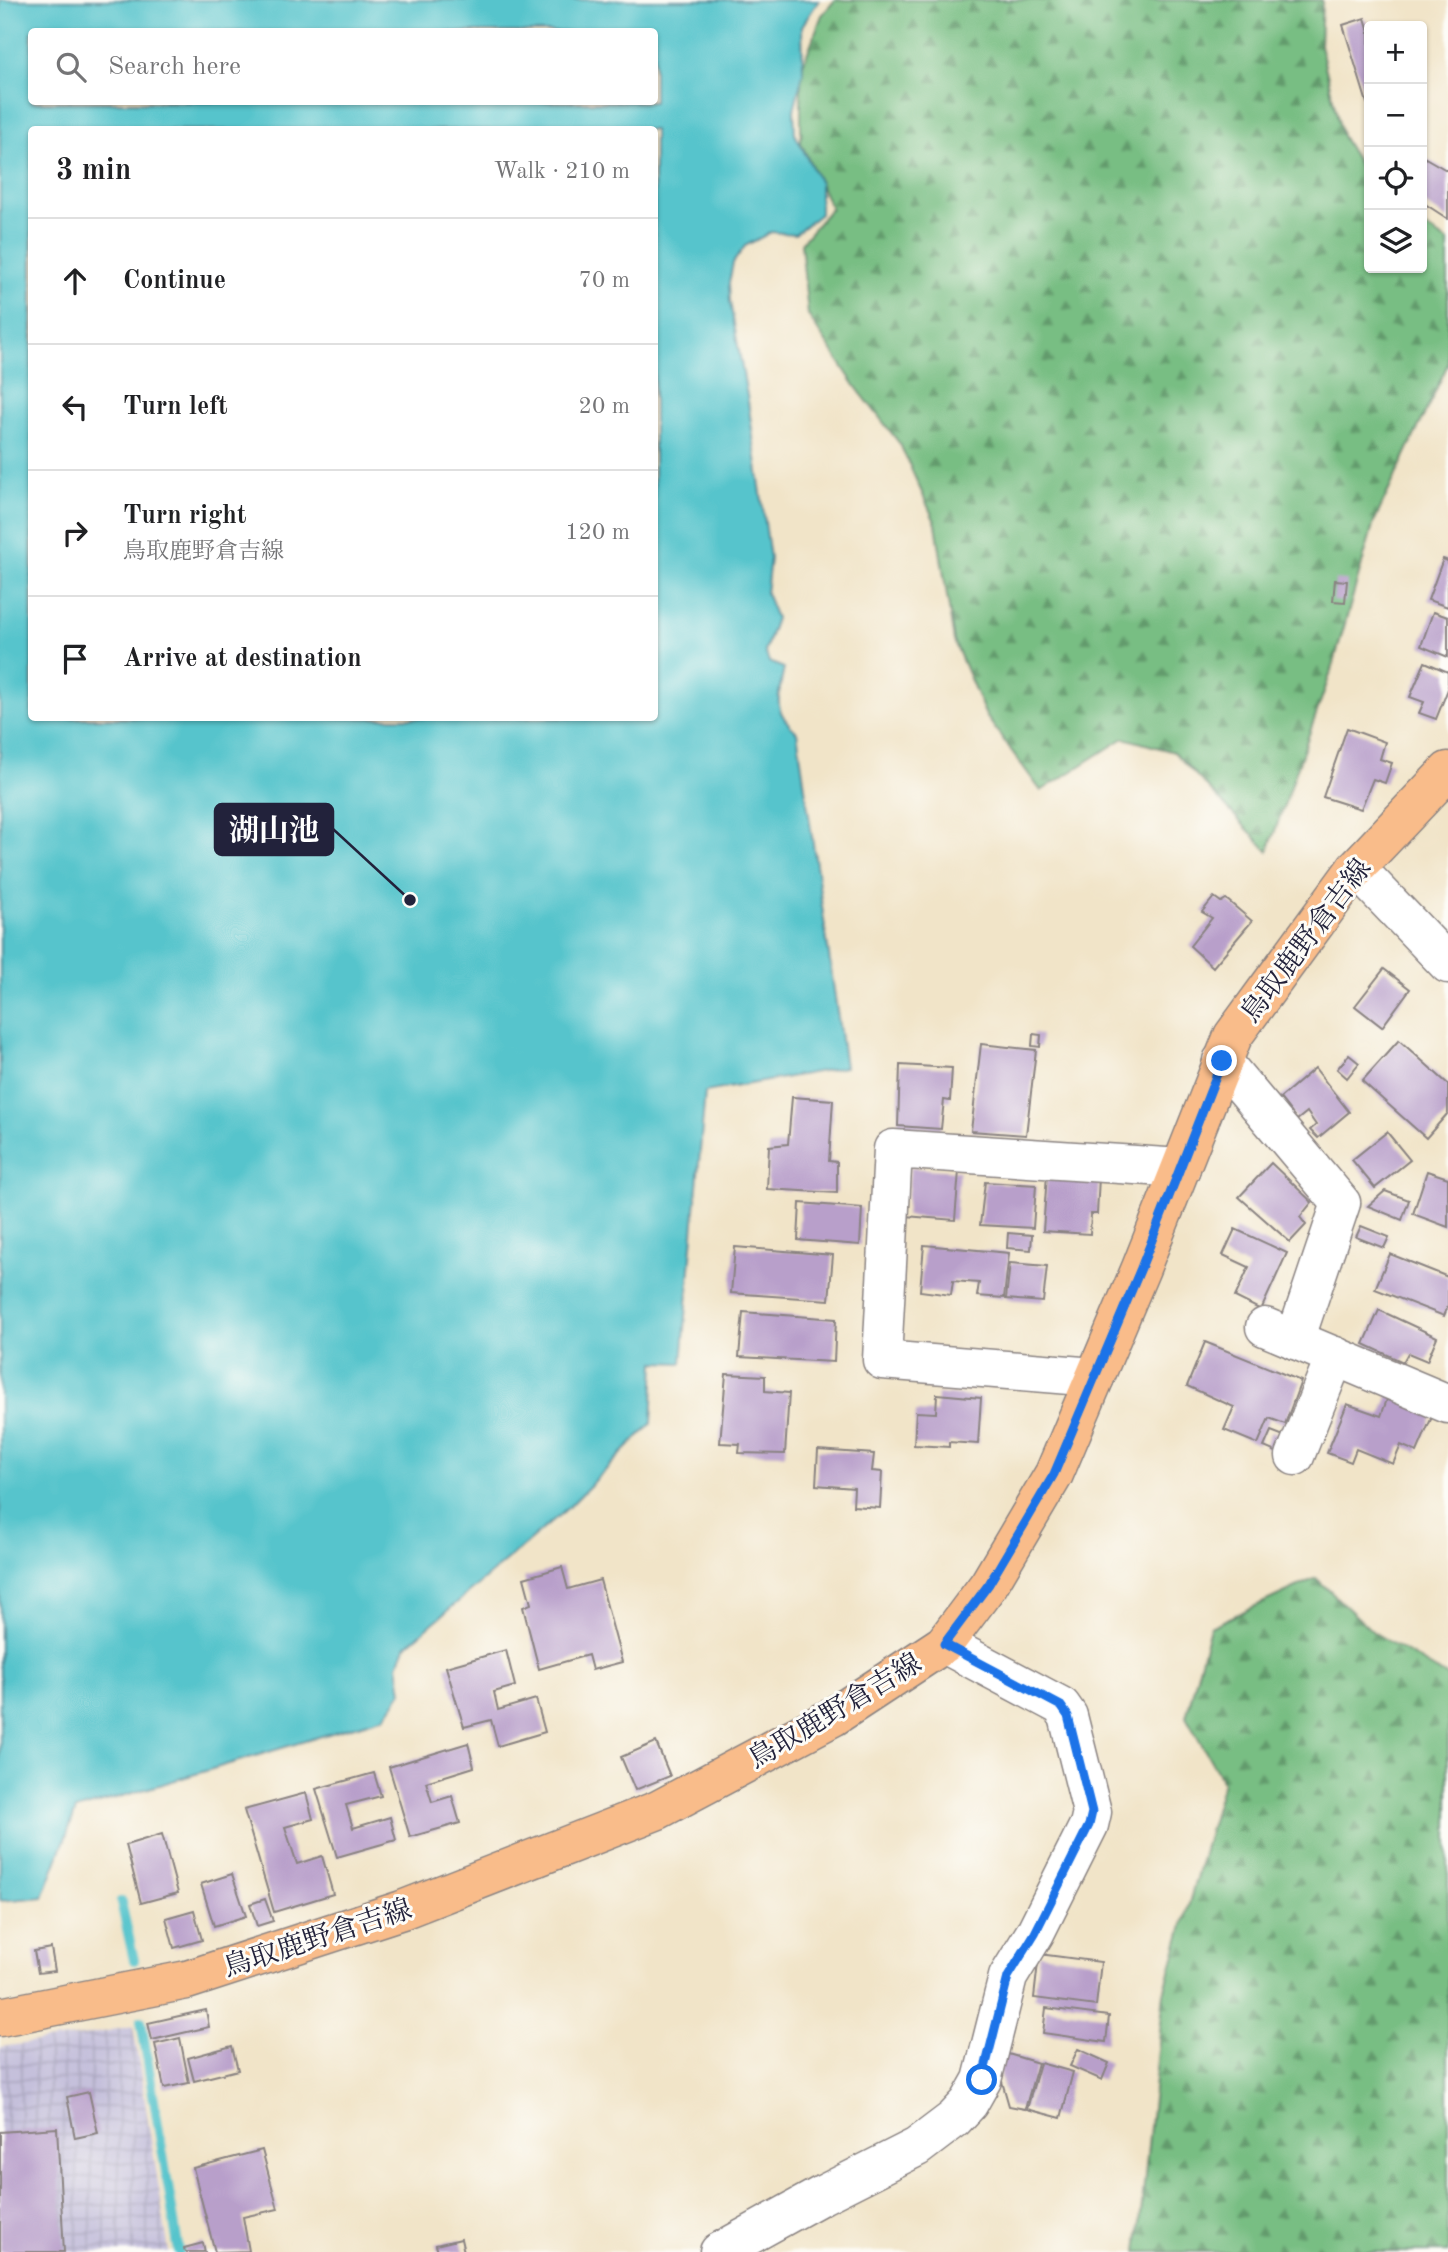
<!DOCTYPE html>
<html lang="en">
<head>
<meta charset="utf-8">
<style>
  :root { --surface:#fff; --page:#f6f6f6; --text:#202124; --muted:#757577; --line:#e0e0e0 }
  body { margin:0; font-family:"Old Standard TT","Noto Serif JP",serif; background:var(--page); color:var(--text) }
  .controls { position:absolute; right:21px; top:21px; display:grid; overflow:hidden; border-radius:7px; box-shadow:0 2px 5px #0004 }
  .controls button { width:63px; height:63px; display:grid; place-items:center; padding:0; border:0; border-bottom:2px solid var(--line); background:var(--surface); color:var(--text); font:35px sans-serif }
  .stop { position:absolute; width:21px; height:21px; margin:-16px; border:5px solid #1a73e8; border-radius:50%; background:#fff }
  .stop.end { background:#1a73e8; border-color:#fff; box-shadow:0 2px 7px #0008 }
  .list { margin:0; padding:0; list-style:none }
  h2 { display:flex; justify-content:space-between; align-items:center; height:91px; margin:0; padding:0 28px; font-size:30px }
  h2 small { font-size:23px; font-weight:400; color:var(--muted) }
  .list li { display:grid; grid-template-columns:46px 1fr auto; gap:21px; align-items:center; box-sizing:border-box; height:126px; padding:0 28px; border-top:2px solid var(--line) }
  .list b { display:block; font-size:26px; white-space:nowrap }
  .list p { margin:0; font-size:23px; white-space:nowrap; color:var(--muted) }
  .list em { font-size:23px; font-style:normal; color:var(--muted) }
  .icon { flex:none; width:38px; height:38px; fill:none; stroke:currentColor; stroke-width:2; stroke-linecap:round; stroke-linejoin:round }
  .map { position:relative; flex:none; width:1448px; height:2252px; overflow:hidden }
  .search { position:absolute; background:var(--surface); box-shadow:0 2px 5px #0004; left:28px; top:28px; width:630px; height:77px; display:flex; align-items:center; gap:18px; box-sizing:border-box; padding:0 24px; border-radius:7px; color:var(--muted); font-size:26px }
  .panel { position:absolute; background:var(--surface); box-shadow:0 2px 5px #0004; left:28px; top:126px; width:630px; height:595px; border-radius:7px }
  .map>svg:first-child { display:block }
  .industrial { fill:url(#industrial-grid) }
  .forest { fill:url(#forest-firs); stroke:#4d705f; stroke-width:2 }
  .water { fill:#56c4cc; stroke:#3c7384; stroke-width:2; fill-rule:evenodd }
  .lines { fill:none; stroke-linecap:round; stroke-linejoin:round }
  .stream { stroke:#56c4cc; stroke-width:10 }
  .building { fill:#b89fca }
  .minor-casing { stroke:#8a8382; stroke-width:41 }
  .primary-casing { stroke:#8a8382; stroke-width:41 }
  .minor { stroke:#fff; stroke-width:38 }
  .primary { stroke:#f9bc8a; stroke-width:38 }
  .route { stroke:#1a73e8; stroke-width:9 }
  .labels { text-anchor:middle; stroke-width:6; stroke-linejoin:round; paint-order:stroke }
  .street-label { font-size:28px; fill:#22223b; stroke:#fdfcf7 }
  .leader { fill:none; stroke:#22223b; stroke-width:2.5 }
  .callout-dot { fill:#22223b; stroke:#fdfcf7; stroke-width:2.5 }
  .callout { fill:#22223b; stroke:#22223b; stroke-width:2.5 }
  .callout-label { font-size:30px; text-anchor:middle; font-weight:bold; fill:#fff }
</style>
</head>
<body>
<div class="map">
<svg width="1448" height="2252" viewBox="0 0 1448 2252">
  <defs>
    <pattern id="industrial-grid" width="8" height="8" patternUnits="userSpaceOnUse" patternTransform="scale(1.75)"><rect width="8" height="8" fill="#c5c0db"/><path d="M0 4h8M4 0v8" fill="none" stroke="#a9a5bd"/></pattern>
    <pattern id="forest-firs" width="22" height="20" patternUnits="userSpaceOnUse" patternTransform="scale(1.75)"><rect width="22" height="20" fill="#78be83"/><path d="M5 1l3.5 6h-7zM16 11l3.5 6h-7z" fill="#629a6c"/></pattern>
  </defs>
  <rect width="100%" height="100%" fill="#fdfcf7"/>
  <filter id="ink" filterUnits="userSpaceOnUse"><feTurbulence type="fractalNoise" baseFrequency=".0143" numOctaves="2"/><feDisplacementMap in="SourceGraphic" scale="14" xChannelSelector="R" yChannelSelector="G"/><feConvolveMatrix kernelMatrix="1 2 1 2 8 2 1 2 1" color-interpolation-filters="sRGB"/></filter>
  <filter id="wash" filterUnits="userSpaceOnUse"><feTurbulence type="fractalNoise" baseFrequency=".00686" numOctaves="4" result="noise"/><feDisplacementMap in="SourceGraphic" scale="28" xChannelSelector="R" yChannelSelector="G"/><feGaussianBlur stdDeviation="1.57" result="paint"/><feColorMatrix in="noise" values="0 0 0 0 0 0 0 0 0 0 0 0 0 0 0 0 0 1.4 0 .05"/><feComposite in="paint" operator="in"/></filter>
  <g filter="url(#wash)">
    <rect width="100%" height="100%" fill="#f1e4c8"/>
    <polygon class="industrial" points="133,2026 169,2252 0,2252 0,2047 82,2036"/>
    <g class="forest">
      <polygon points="835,0 1322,0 1320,45 1342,136 1369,181 1369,268 1422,268 1422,225 1448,242 1448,364 1374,522 1332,669 1268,851 1174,752 1124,738 1041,791 986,716 954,641 936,524 900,444 856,387 808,315 801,243 831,208 801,143 801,70 822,15"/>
      <polygon points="1316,1578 1373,1632 1448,1677 1448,2252 1137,2252 1164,1993 1223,1782 1186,1717 1210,1627"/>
    </g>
    <path class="water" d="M0 0H819L802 26 803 73 794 110 795 134 820 183V214L795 234 771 232 745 246 733 263 729 283 730 302 748 401 770 558 766 593 776 618 765 651 769 662 784 668C778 697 772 711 797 732L845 1067 705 1092 682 1363 655 1362 652 1423 570 1506 405 1647 398 1665 402 1692 385 1717 76 1810 43 1897 0 1901ZM32 32H654V102H32ZM32 130H654V718H32Z"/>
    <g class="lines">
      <g class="stream">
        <polyline points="121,1902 134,1960"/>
        <polyline points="141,2021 179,2252"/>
      </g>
    </g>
    <g id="blocks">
      <g class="building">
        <polygon points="1365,18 1369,31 1369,102 1367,103 1343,25"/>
        <polygon points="1422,156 1448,171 1448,219 1422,202"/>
        <polygon points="1443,559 1448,561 1448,607 1428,600"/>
        <polygon points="1335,580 1347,581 1345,602 1333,601"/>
        <polygon points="1433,612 1448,617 1448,657 1421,646"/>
        <polygon points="1425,662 1448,672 1448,689 1436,719 1419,713 1424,702 1410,697"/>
        <polygon points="1347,728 1385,742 1380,759 1392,763 1385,783 1373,779 1361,809 1323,797"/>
        <polygon points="1214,897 1221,902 1226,899 1252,921 1213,967 1190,946 1212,918 1202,912"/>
        <polygon points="1384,969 1410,989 1382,1027 1355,1006"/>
        <polygon points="1033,1034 1041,1035 1040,1047 1032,1046"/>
        <polygon points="1399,1040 1448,1084 1448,1113 1426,1138 1362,1081"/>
        <polygon points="981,1044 1036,1050 1026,1135 971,1131"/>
        <polygon points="1349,1055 1359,1063 1347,1078 1337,1069"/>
        <polygon points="900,1065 952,1068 950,1101 944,1100 941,1129 898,1126"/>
        <polygon points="1315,1068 1349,1112 1318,1138 1310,1130 1316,1125 1307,1112 1297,1120 1280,1098"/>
        <polygon points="792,1097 833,1100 829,1161 837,1162 837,1193 767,1189 769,1146 788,1144"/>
        <polygon points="1387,1132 1410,1160 1375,1188 1352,1160"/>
        <polygon points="1271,1163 1312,1202 1300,1217 1306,1225 1290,1242 1239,1197"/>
        <polygon points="910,1168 959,1171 955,1220 906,1216"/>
        <polygon points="1427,1171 1448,1178 1448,1227 1413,1214"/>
        <polygon points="1047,1174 1099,1177 1097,1214 1091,1214 1090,1234 1043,1231"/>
        <polygon points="985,1182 1036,1185 1033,1228 980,1225"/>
        <polygon points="1385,1191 1409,1200 1402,1220 1368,1206"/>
        <polygon points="800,1203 862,1208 860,1245 798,1240"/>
        <polygon points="1361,1226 1389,1237 1384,1248 1356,1237"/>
        <polygon points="1235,1229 1287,1253 1261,1310 1235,1297 1249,1267 1223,1255"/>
        <polygon points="1008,1233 1032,1235 1031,1250 1007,1248"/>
        <polygon points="924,1245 1009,1253 1004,1298 977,1296 979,1283 953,1281 951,1295 920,1291"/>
        <polygon points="735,1247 833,1255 829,1300 731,1293"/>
        <polygon points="1390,1254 1448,1277 1448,1306 1444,1316 1375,1289"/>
        <polygon points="1010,1263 1047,1266 1043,1302 1006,1299"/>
        <polygon points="1379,1310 1437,1337 1427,1361 1408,1353 1403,1362 1364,1344"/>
        <polygon points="743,1312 836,1319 834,1362 739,1357"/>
        <polygon points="1205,1342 1301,1381 1285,1424 1269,1418 1258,1444 1224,1430 1234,1407 1187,1386"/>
        <polygon points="726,1374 765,1376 765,1391 789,1393 785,1454 739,1453 740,1444 720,1443"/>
        <polygon points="937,1394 981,1398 978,1444 949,1442 949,1447 914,1445 916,1412 936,1413"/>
        <polygon points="1389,1394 1434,1412 1417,1452 1401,1445 1393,1464 1356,1449 1351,1462 1327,1453 1347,1404 1381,1416"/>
        <polygon points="1271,1431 1284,1436 1278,1453 1264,1447"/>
        <polygon points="818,1450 874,1454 872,1471 882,1472 880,1508 853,1506 854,1488 816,1485"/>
        <polygon points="562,1567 568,1589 600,1580 622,1662 592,1670 588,1655 539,1669 523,1607 531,1604 524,1578"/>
        <polygon points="506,1650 515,1686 494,1692 498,1710 536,1699 545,1732 498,1746 491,1720 464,1727 446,1667"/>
        <polygon points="656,1742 670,1776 635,1790 621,1757"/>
        <polygon points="468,1743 474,1767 426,1782 432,1802 452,1796 460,1823 410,1837 389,1767"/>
        <polygon points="374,1773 381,1796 346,1805 353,1828 390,1817 396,1840 337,1857 316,1789"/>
        <polygon points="306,1793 313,1819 285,1827 297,1864 322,1856 333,1894 274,1912 244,1810"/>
        <polygon points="162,1834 178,1893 141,1903 126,1845"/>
        <polygon points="232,1874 246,1916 214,1926 201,1884"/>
        <polygon points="265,1899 273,1921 257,1926 250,1904"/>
        <polygon points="194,1910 202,1940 174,1948 166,1918"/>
        <polygon points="51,1948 55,1971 38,1973 34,1951"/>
        <polygon points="1039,1954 1101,1962 1096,2006 1034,1998"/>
        <polygon points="1046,2008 1109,2016 1106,2042 1043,2033"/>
        <polygon points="206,2010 209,2027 152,2040 148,2023"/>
        <polygon points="180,2038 189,2083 164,2088 155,2044"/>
        <polygon points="232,2046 238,2070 194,2081 188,2058"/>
        <polygon points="1078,2049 1109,2063 1102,2080 1070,2066"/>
        <polygon points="1005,2053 1038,2063 1025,2109 1009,2106 999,2071"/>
        <polygon points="1040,2063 1073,2072 1061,2118 1027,2109"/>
        <polygon points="89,2092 98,2133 75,2138 67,2097"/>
        <polygon points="57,2128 64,2252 0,2252 0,2132"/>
        <polygon points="262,2150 278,2209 243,2217 249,2251 215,2252 193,2168"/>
        <polygon points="461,2239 464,2252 438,2252 436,2245"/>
        <polygon points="203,2243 205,2252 185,2252 184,2248"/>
      </g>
    </g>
  </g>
  <g filter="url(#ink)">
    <use href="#blocks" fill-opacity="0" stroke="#8a8382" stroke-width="2"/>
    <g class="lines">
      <g class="minor-casing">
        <g id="minor">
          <polyline points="1356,868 1448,964"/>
          <polyline points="1222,1061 1341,1203 1295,1340"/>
          <polyline points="1265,1327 1448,1404"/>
          <polyline points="1095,1377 882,1360 893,1149 1181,1168"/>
          <polyline points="1295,1456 1335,1356"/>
          <polyline points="719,2252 822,2195 917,2147 954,2119 969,2103 982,2080 1008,1977 1035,1933 1089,1825 1092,1812 1068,1716 1061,1706 944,1644"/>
        </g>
      </g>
      <g class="primary-casing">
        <polyline id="primary" points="0,2017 187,1980 402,1910 658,1810 833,1717 944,1644 989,1584 1054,1474 1141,1268 1233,1036 1356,868 1448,771"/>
      </g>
      <use href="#minor" class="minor"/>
      <use href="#primary" class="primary"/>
    </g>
  </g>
  <g class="lines" filter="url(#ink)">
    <polyline class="route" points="982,2080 1008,1977 1035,1933 1089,1825 1092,1812 1068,1716 1061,1706 944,1644 989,1584 1054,1474 1141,1268 1222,1061"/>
  </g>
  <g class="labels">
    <g class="street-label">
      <text transform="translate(1305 940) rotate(-53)" y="10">鳥取鹿野倉吉線</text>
      <text transform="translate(834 1710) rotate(-31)" y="10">鳥取鹿野倉吉線</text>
      <text transform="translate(317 1937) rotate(-18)" y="10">鳥取鹿野倉吉線</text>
    </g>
  </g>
  <path class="leader" d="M410 900L333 829"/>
  <circle class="callout-dot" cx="410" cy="900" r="7"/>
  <rect class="callout" x="215" y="804" width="118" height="51" rx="7"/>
  <g class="callout-label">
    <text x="274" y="840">湖山池</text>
  </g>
</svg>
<div class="controls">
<button>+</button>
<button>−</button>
<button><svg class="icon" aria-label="locate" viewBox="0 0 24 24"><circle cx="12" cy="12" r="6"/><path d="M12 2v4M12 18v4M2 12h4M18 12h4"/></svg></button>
<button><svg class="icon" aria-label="layers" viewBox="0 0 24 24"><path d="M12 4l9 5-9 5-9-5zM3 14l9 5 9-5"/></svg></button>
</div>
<div class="stop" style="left:982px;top:2080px"></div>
<div class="stop end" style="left:1222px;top:1061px"></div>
<div class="search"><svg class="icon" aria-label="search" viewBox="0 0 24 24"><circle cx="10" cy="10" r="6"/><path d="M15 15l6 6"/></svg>Search here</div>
<section class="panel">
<h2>3 min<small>Walk · 210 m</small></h2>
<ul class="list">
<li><svg class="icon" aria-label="ahead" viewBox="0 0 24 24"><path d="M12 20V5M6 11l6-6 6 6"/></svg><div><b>Continue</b></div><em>70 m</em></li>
<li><svg class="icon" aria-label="left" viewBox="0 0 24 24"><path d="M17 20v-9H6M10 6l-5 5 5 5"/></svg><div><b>Turn left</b></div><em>20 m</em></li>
<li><svg class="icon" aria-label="right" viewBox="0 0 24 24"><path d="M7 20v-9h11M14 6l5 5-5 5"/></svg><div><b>Turn right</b><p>鳥取鹿野倉吉線</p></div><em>120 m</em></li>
<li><svg class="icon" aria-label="arrive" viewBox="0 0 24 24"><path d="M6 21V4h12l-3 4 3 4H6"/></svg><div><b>Arrive at destination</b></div></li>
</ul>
</section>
</div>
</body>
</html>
